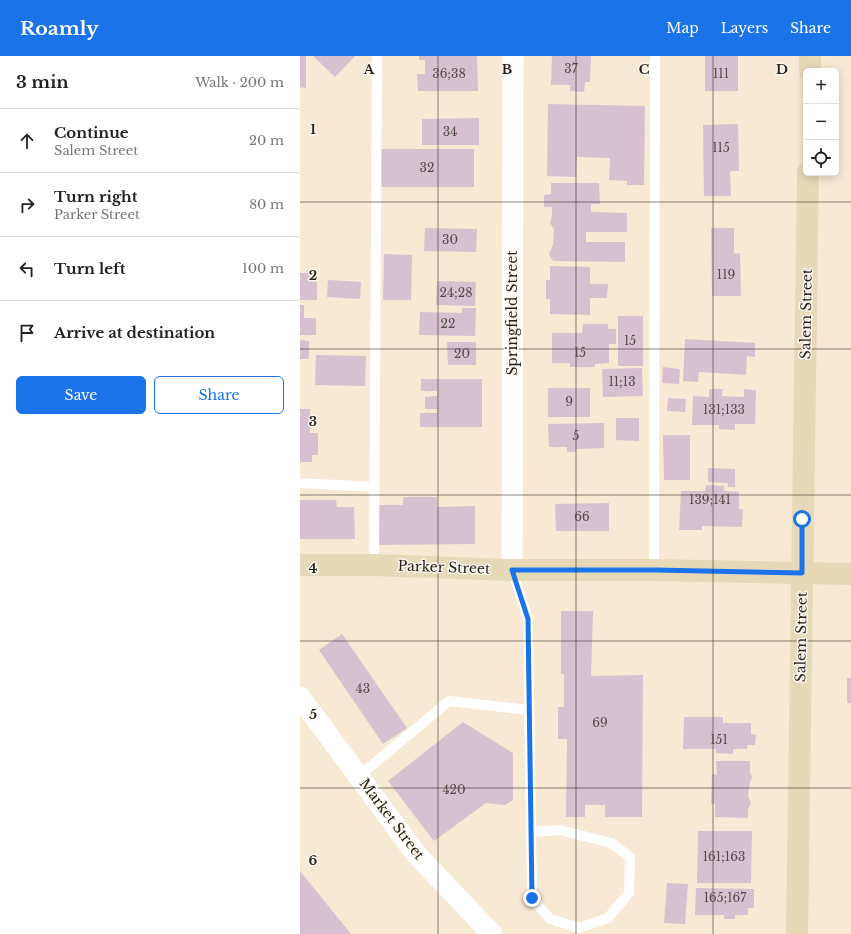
<!DOCTYPE html>
<html lang="en">
<head>
<meta charset="utf-8">
<style>
  :root { --surface:#fff; --page:#f6f6f6; --text:#222; --muted:#767676; --line:#e0e0e0; --accent:#1a73e8 }
  body { margin:0; font-family:"Libre Baskerville",serif; background:var(--page); color:var(--text) }
  .controls { position:absolute; right:12px; top:12px; display:grid; overflow:hidden; border-radius:6px; box-shadow:0 2px 10px #0003 }
  .controls button { width:36px; height:36px; display:grid; place-items:center; padding:0; border:0; border-bottom:1px solid var(--line); background:var(--surface); color:var(--text); font:20px sans-serif }
  .stop { position:absolute; width:12px; height:12px; margin:-9px; border:3px solid #1a73e8; border-radius:50%; background:#fff }
  .stop.end { background:#1a73e8; border-color:#fff; box-shadow:0 1px 4px #0008 }
  .list { margin:0; padding:0; list-style:none }
  h2 { display:flex; justify-content:space-between; align-items:center; height:52px; margin:0; padding:0 16px; font-size:17px }
  h2 small { font-size:13px; font-weight:400; color:var(--muted) }
  .list li { display:grid; grid-template-columns:26px 1fr auto; gap:12px; align-items:center; box-sizing:border-box; height:64px; padding:0 16px; border-top:1px solid var(--line) }
  .list b { display:block; font-size:15px; white-space:nowrap }
  .list p { margin:0; font-size:13px; white-space:nowrap; color:var(--muted) }
  .list em { font-size:13px; font-style:normal; color:var(--muted) }
  .actions { display:flex; gap:8px; padding:12px 16px }
  .actions a { flex:1; padding:9px 0; border:1px solid var(--accent); border-radius:6px; text-align:center; font-size:14px; color:var(--accent) }
  .actions .main { background:var(--accent); color:#fff }
  .icon { flex:none; width:22px; height:22px; fill:none; stroke:currentColor; stroke-width:2; stroke-linecap:round; stroke-linejoin:round }
  .map { position:relative; flex:none; width:551px; height:878px; overflow:hidden }
  header { display:flex; align-items:center; gap:24px; box-sizing:border-box; height:56px; padding:0 20px; background:var(--accent); color:#fff }
  header strong { font-size:19px }
  nav { display:flex; gap:22px; margin-inline-start:auto; font-size:14px }
  main { display:flex }
  aside { flex:1; background:var(--surface) }
  .map>svg:first-child { display:block }
  .building { fill:#d7c1d1 }
  .lines { fill:none; stroke-linecap:round; stroke-linejoin:round }
  .service { stroke:#fff; stroke-width:10 }
  .minor { stroke:#fff; stroke-width:21 }
  .secondary { stroke:#e6d9b8; stroke-width:22 }
  .route { stroke:#1a73e8; stroke-width:5 }
  .grid { fill:none; stroke:#262219; stroke-width:1; stroke-opacity:0.55 }
  .labels { text-anchor:middle; stroke-width:3; stroke-linejoin:round; paint-order:stroke }
  .number-label { font-size:12px; fill:#524a47 }
  .street-label { font-size:14px; fill:#262219; stroke:#fdf8ef }
  .grid-label { font-size:13px; text-anchor:middle; font-weight:bold; fill:#262219; stroke:#fdf8ef; stroke-width:3; stroke-linejoin:round; paint-order:stroke }
</style>
</head>
<body>
<header>
<strong>Roamly</strong>
<nav><a>Map</a><a>Layers</a><a>Share</a></nav>
</header>
<main>
<aside>
<h2>3 min<small>Walk · 200 m</small></h2>
<ul class="list">
<li><svg class="icon" aria-label="ahead" viewBox="0 0 24 24"><path d="M12 20V5M6 11l6-6 6 6"/></svg><div><b>Continue</b><p>Salem Street</p></div><em>20 m</em></li>
<li><svg class="icon" aria-label="right" viewBox="0 0 24 24"><path d="M7 20v-9h11M14 6l5 5-5 5"/></svg><div><b>Turn right</b><p>Parker Street</p></div><em>80 m</em></li>
<li><svg class="icon" aria-label="left" viewBox="0 0 24 24"><path d="M17 20v-9H6M10 6l-5 5 5 5"/></svg><div><b>Turn left</b></div><em>100 m</em></li>
<li><svg class="icon" aria-label="arrive" viewBox="0 0 24 24"><path d="M6 21V4h12l-3 4 3 4H6"/></svg><div><b>Arrive at destination</b></div></li>
</ul>
<div class="actions"><a class="main">Save</a><a>Share</a></div>
</aside>
<div class="map">
<svg width="551" height="878" viewBox="0 0 551 878">
  <rect width="100%" height="100%" fill="#f7e9d3"/>
  <g class="building">
    <polygon points="0,0 6,0 6,32 0,31"/>
    <polygon points="13,0 55,0 35,21"/>
    <polygon points="119,0 177,0 178,35 118,35 117,18 125,18 125,4 119,4"/>
    <polygon points="252,0 291,0 290,26 285,26 284,36 270,35 271,29 251,29"/>
    <rect x="405" y="0" width="33" height="35"/>
    <polygon points="248,48 345,50 344,129 327,129 327,125 309,124 310,102 277,101 276,121 247,120"/>
    <polygon points="179,62 179,89 122,89 122,63"/>
    <polygon points="438,68 439,115 430,115 431,140 404,140 403,69"/>
    <rect x="81" y="93" width="93" height="38"/>
    <polygon points="251,127 299,127 300,148 291,148 291,156 327,157 327,176 286,176 286,186 325,186 325,206 253,205 249,198 253,189 254,173 250,167 252,159 252,151 244,151 244,139 251,138"/>
    <polygon points="125,172 177,173 176,196 124,195"/>
    <polygon points="411,172 434,172 434,198 440,197 441,240 412,240"/>
    <polygon points="84,198 112,199 111,244 83,244"/>
    <polygon points="250,210 290,211 290,228 308,228 307,242 290,242 290,259 250,258 250,243 246,243 246,224 250,224"/>
    <rect x="0" y="217" width="17" height="27"/>
    <polygon points="28,224 61,226 60,243 27,241"/>
    <polygon points="137,225 176,226 175,250 136,249"/>
    <polygon points="0,249 4,249 4,262 16,262 16,279 0,279"/>
    <polygon points="162,252 176,252 175,280 119,279 120,256 162,257"/>
    <rect x="318" y="260" width="25" height="50"/>
    <polygon points="283,268 308,268 308,273 316,273 316,288 309,288 309,307 295,308 295,311 270,311 270,307 252,307 252,277 282,277"/>
    <polygon points="385,283 455,287 455,301 447,300 446,319 399,316 398,326 383,325"/>
    <polygon points="0,284 9,285 9,303 0,303"/>
    <polygon points="147,286 176,286 176,309 148,309"/>
    <polygon points="16,299 66,300 65,330 15,329"/>
    <polygon points="363,311 380,313 379,328 362,327"/>
    <polygon points="342,312 343,340 303,341 302,313"/>
    <polygon points="121,323 182,323 182,371 120,371 120,357 137,357 137,353 125,353 125,341 137,340 137,335 121,335"/>
    <rect x="248" y="332" width="42" height="29"/>
    <polygon points="409,333 423,333 422,340 444,341 444,333 456,334 455,368 435,368 435,374 419,373 419,369 392,369 393,340 409,341"/>
    <polygon points="368,342 386,343 385,356 367,355"/>
    <polygon points="0,353 10,353 10,377 18,377 18,399 12,399 12,406 0,406"/>
    <polygon points="316,362 339,362 339,385 316,384"/>
    <polygon points="304,367 304,392 276,393 276,396 267,396 267,391 249,391 248,368"/>
    <polygon points="363,379 390,379 390,424 364,424"/>
    <polygon points="408,412 435,413 435,431 428,431 428,427 408,426"/>
    <polygon points="406,429 424,430 424,435 439,436 439,453 443,453 442,471 402,470 402,474 379,474 381,435 405,435"/>
    <polygon points="103,441 137,441 137,451 175,450 175,488 77,489 77,449 103,449"/>
    <polygon points="0,444 36,444 37,451 54,451 55,483 0,483"/>
    <polygon points="309,447 309,475 256,475 255,448"/>
    <polygon points="261,555 293,555 291,620 343,619 342,761 305,761 305,749 285,749 285,761 266,761 267,683 258,683 258,651 264,651 264,618 261,618"/>
    <polygon points="42,578 107,672 83,688 19,594"/>
    <rect x="547" y="622" width="4" height="25"/>
    <polygon points="384,661 423,661 423,667 451,667 451,678 456,679 455,689 447,689 447,693 433,693 433,698 416,697 416,693 383,693"/>
    <polygon points="163,666 213,697 213,744 205,749 186,747 134,785 88,725"/>
    <polygon points="416,705 450,705 450,716 452,721 450,726 448,740 451,747 448,753 448,762 415,761 415,748 411,747 412,718 417,719"/>
    <polygon points="398,775 452,775 451,827 397,827"/>
    <polygon points="0,815 51,878 0,878"/>
    <polygon points="367,827 388,828 385,868 364,867"/>
    <polygon points="396,832 454,833 454,852 448,852 448,859 435,859 435,863 424,863 424,859 395,859"/>
  </g>
  <g class="lines">
    <g class="service">
      <polyline points="0,427 74,431"/>
      <polyline points="74,509 77,0"/>
      <polyline points="212,514 228,563 232,842 250,863 279,872 308,862 329,837 330,801 311,787 260,774 231,776"/>
      <polyline points="354,514 355,0"/>
      <polyline points="59,720 149,645 229,654"/>
    </g>
    <g class="minor">
      <polyline points="212,514 213,0"/>
      <polyline points="0,641 116,798 192,878"/>
    </g>
    <g class="secondary">
      <polyline points="510,15 510,0"/>
      <polyline points="0,509 74,509 212,514 354,514 551,518"/>
      <polyline points="497,878 508,117"/>
    </g>
  </g>
  <g class="lines">
    <polyline class="route" points="232,842 228,563 212,514 354,514 502,517 502,463"/>
  </g>
  <path class="grid" d="M138 0V878M276 0V878M413 0V878M0 146H551M0 293H551M0 439H551M0 585H551M0 732H551"/>
  <g class="labels">
    <g class="number-label">
      <text x="271" y="17">37</text>
      <text x="149" y="22">36;38</text>
      <text x="421" y="22">111</text>
      <text x="150" y="80">34</text>
      <text x="421" y="96">115</text>
      <text x="127" y="116">32</text>
      <text x="150" y="188">30</text>
      <text x="426" y="223">119</text>
      <text x="156" y="241">24;28</text>
      <text x="148" y="272">22</text>
      <text x="330" y="289">15</text>
      <text x="280" y="301">15</text>
      <text x="162" y="302">20</text>
      <text x="322" y="330">11;13</text>
      <text x="269" y="350">9</text>
      <text x="424" y="358">131;133</text>
      <text x="276" y="384">5</text>
      <text x="410" y="448">139;141</text>
      <text x="282" y="465">66</text>
      <text x="63" y="637">43</text>
      <text x="300" y="671">69</text>
      <text x="419" y="688">151</text>
      <text x="154" y="738">420</text>
      <text x="424" y="805">161;163</text>
      <text x="425" y="846">165;167</text>
    </g>
    <g class="street-label">
      <text transform="translate(212 257) rotate(-90)" y="5">Springfield Street</text>
      <text transform="translate(506 258) rotate(-89)" y="5">Salem Street</text>
      <text transform="translate(144 511) rotate(2)" y="5">Parker Street</text>
      <text transform="translate(501 581) rotate(-89)" y="5">Salem Street</text>
      <text transform="translate(92 763) rotate(53)" y="5">Market Street</text>
    </g>
  </g>
  <g class="grid-label">
    <text x="69" y="18">A</text>
    <text x="207" y="18">B</text>
    <text x="344" y="18">C</text>
    <text x="482" y="18">D</text>
    <text x="13" y="78">1</text>
    <text x="13" y="224">2</text>
    <text x="13" y="370">3</text>
    <text x="13" y="517">4</text>
    <text x="13" y="663">5</text>
    <text x="13" y="809">6</text>
  </g>
</svg>
<div class="controls">
<button>+</button>
<button>−</button>
<button><svg class="icon" aria-label="locate" viewBox="0 0 24 24"><circle cx="12" cy="12" r="6"/><path d="M12 2v4M12 18v4M2 12h4M18 12h4"/></svg></button>
</div>
<div class="stop" style="left:502px;top:463px"></div>
<div class="stop end" style="left:232px;top:842px"></div>
</div>
</main>
</body>
</html>
